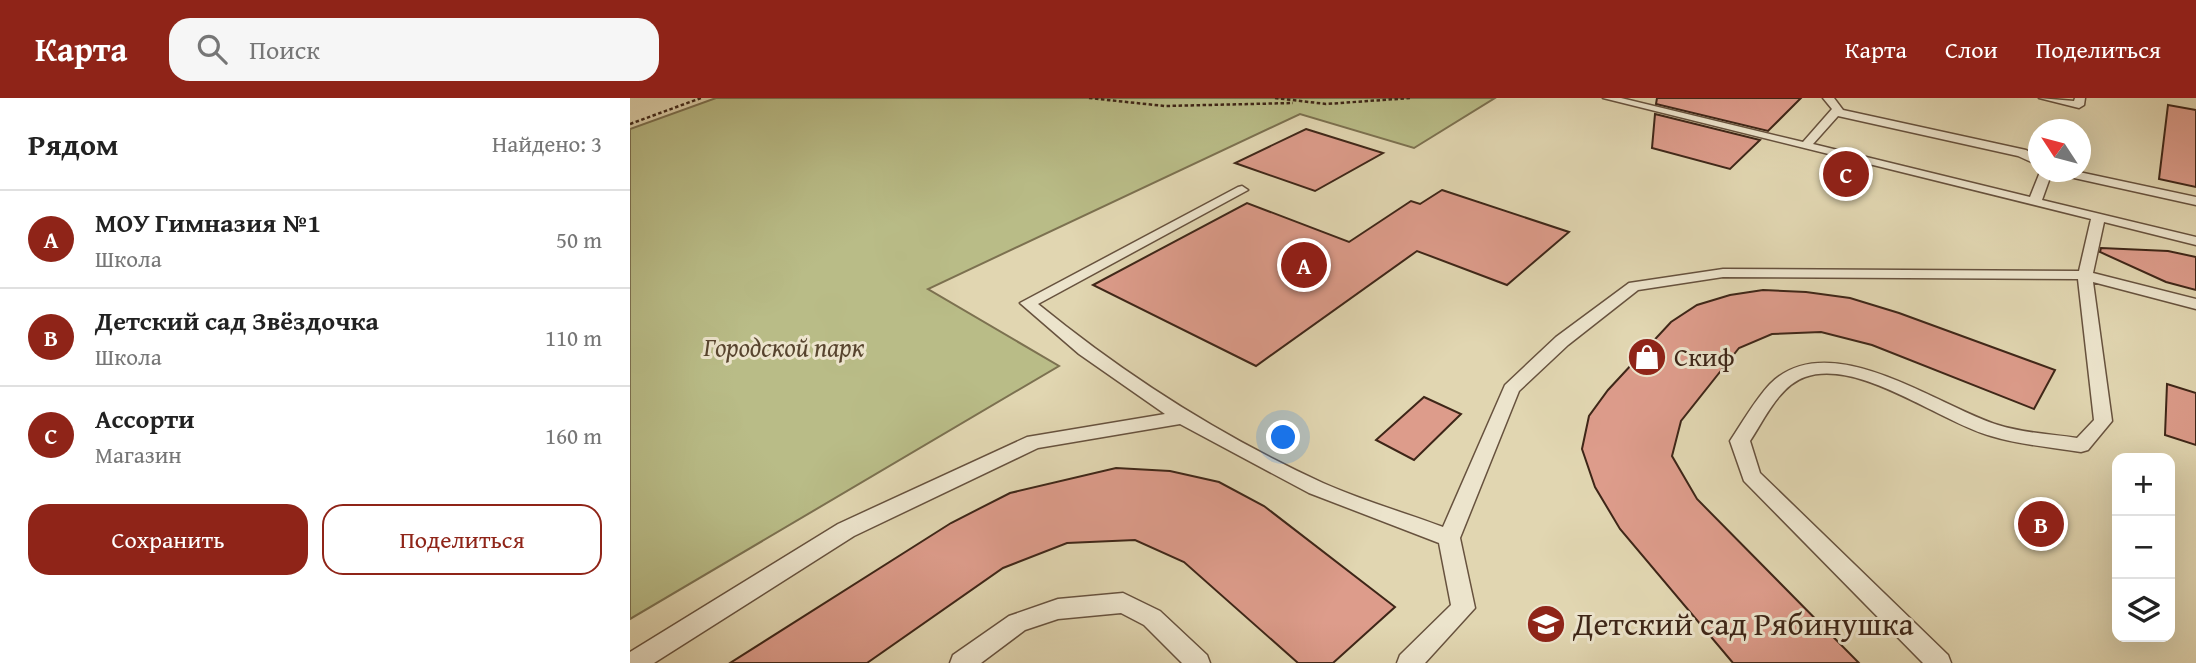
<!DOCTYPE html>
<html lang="ru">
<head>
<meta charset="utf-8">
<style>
  :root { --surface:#fff; --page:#f6f6f6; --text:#222; --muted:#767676; --line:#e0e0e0; --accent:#8f2418 }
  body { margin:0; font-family:"Gentium Book Plus",serif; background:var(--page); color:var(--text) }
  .controls { position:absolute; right:21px; bottom:21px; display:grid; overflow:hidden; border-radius:14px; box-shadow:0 7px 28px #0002 }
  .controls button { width:63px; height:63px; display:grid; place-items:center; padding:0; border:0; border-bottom:2px solid var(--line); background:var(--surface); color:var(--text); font:35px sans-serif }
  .compass { position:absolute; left:1398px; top:21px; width:63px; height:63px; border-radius:50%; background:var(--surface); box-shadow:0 7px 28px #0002; rotate:306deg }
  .you { position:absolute; left:654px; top:340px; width:24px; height:24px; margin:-18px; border:5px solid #fff; border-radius:50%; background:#1a73e8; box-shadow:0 0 0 10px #1a73e833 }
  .badge { display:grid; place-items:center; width:46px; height:46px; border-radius:50%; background:var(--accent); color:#fff; font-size:23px; font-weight:700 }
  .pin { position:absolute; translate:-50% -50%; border:4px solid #fff; box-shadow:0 2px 7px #0006 }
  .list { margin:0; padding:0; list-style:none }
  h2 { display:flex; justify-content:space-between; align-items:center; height:91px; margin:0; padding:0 28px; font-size:30px }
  h2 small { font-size:23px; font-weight:400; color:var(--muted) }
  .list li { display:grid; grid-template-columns:46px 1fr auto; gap:21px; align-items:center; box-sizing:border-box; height:98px; padding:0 28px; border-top:2px solid var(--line) }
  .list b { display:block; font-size:26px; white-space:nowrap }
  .list p { margin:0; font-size:23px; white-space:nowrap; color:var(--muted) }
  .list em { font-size:23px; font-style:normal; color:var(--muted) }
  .actions { display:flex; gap:14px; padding:21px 28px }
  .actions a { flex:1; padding:16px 0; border:2px solid var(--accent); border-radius:21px; text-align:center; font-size:24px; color:var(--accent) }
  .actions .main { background:var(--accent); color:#fff }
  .icon { flex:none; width:38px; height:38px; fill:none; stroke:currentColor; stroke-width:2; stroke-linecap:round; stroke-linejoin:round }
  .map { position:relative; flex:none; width:1566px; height:565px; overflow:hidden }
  header { display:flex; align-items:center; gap:42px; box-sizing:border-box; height:98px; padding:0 35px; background:var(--accent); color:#fff }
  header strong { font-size:33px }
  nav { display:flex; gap:38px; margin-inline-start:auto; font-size:24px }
  .search { width:490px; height:63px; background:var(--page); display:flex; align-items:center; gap:18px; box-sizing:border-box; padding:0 24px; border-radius:21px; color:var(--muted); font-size:26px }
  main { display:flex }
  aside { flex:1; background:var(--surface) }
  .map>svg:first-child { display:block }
  .green { fill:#b9bc87; stroke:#7c7150; stroke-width:2 }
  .building { fill:#dd9c8b; stroke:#3e2618; stroke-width:2 }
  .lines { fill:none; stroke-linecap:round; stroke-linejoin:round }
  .service-casing { stroke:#67523e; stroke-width:3 }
  .path { stroke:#3e2618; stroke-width:2.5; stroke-dasharray:3.5 2.5; stroke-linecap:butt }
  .service { fill:#ece4cc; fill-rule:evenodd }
  .labels { text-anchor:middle; stroke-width:6; stroke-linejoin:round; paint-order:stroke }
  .park-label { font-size:26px; font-style:italic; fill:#57442e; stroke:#ece4cc }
  .poi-label { font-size:26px; fill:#3e2618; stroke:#ece4cc; text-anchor:start }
  .near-poi-label { font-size:32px; fill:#3e2618; stroke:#ece4cc; text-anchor:start }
</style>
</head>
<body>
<header>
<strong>Карта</strong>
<div class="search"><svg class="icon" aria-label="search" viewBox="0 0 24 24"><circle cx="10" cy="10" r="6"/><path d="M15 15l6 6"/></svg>Поиск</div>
<nav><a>Карта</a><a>Слои</a><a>Поделиться</a></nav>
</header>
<main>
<aside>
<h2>Рядом<small>Найдено: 3</small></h2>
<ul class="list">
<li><span class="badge">A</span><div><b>МОУ Гимназия №1</b><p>Школа</p></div><em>50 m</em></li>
<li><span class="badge">B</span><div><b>Детский сад Звёздочка</b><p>Школа</p></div><em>110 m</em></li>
<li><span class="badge">C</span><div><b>Ассорти</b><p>Магазин</p></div><em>160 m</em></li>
</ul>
<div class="actions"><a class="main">Сохранить</a><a>Поделиться</a></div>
</aside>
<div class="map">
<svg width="1566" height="565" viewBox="0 0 1566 565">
  <rect width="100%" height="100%" fill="#e1d6b1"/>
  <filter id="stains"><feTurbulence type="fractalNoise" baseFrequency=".00286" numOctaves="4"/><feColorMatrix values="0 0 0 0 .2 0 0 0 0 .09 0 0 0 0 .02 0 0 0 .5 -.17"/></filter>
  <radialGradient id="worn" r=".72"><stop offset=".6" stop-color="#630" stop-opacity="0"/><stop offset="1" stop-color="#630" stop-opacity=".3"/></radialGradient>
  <polygon class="green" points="86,0 865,0 784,50 670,16 298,191 429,268 0,521 0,31"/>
  <g class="building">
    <polygon points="1027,0 1171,0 1138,33 1026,6"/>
    <polygon points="1538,7 1566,12 1566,89 1529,81"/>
    <polygon points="1025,16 1130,42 1100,71 1022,50"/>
    <polygon points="676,31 753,55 685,93 605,65"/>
    <polygon points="812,92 939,134 877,187 787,153 626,268 463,187 617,105 719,144 781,103 790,106"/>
    <polygon points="1471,150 1538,153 1566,159 1566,192 1536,184 1470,154"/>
    <polygon points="1133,192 1176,194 1220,200 1269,215 1425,272 1404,311 1242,247 1191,234 1142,236 1109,250 1051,323 1042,358 1067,401 1229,565 1103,565 990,431 965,389 952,351 959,318 978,292 1041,224 1067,207 1100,197"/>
    <polygon points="1537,286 1566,295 1566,347 1535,337"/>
    <polygon points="794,299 831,316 784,362 746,342"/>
    <polygon points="486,370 540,373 589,384 634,408 765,509 703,565 668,565 554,464 505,442 437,445 373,470 237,565 100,565 321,425 380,395"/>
  </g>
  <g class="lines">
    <g class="service-casing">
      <g id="service">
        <path d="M973 0H991L1173 44 1202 11 1193 0H1204L1213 12 1396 52 1408 59V67L1388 58 1208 18 1183 46 1400 99 1410 74H1422L1412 102 1566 139V147L1474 124 1463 175 1566 201V211L1463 184 1482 323 1458 352 1451 354C1421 349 1390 347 1361 338 1310 324 1229 260 1175 279 1149 288 1134 322 1120 343L1130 375 1318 557 1321 565H1293L1114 383 1100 343C1112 325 1125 302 1140 286 1199 227 1307 308 1368 327 1392 335 1421 336 1447 340L1464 322 1448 181 1093 179 1008 192 938 247 889 293 830 440 845 510 795 565H767L770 557 821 507 809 445 679 395 550 326 408 350 224 438 24 565H0V554L208 426 397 339 535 316 449 256 390 205 608 89 612 88 618 92 408 206C495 277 590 338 693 385 731 402 773 414 813 429L875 287 926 239 999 185 1093 171 1449 173 1461 121Z"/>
        <polygon points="1409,0 1444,3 1445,0 1455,0 1454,7 1449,10"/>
        <polygon points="1429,74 1449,74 1566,99 1566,107 1435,78"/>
        <polygon points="493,495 530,513 577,557 580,565 552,565 514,527 491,515 428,521 395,532 351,565 320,565 323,557 379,518 428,501"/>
      </g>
    </g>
    <g class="path">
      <polyline points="459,0 535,8 663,5"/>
      <polyline points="645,0 696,6 781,0"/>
      <polyline points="0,26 71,0"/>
    </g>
    <use href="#service" class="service"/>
  </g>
  <defs>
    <g id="shop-disc" transform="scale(2.0125)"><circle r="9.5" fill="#8f2418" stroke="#ece4cc"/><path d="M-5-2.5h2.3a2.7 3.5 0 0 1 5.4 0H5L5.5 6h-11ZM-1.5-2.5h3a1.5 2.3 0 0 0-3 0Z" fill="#fff"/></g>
    <g id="school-disc" transform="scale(2.0125)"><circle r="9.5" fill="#8f2418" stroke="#ece4cc"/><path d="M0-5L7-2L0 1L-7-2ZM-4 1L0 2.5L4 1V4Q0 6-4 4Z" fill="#fff"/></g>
  </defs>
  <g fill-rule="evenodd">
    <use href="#shop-disc" x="1017" y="259"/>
    <use href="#school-disc" x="916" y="526"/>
  </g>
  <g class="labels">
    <g class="park-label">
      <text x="154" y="258">Городской парк</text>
    </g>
    <g class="poi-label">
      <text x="1044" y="268">Скиф</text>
    </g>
    <g class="near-poi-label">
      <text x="943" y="537">Детский сад Рябинушка</text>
    </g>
  </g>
  <rect width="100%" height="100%" filter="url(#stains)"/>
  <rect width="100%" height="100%" fill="url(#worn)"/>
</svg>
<div class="controls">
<button>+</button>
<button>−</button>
<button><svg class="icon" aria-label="layers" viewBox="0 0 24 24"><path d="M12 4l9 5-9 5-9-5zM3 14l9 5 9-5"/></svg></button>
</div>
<svg class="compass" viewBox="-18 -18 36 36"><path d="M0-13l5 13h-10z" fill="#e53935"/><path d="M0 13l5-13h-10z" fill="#767676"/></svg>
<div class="you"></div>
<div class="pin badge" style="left:674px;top:167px">A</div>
<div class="pin badge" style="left:1411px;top:426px">B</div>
<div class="pin badge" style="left:1216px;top:76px">C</div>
</div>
</main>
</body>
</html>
